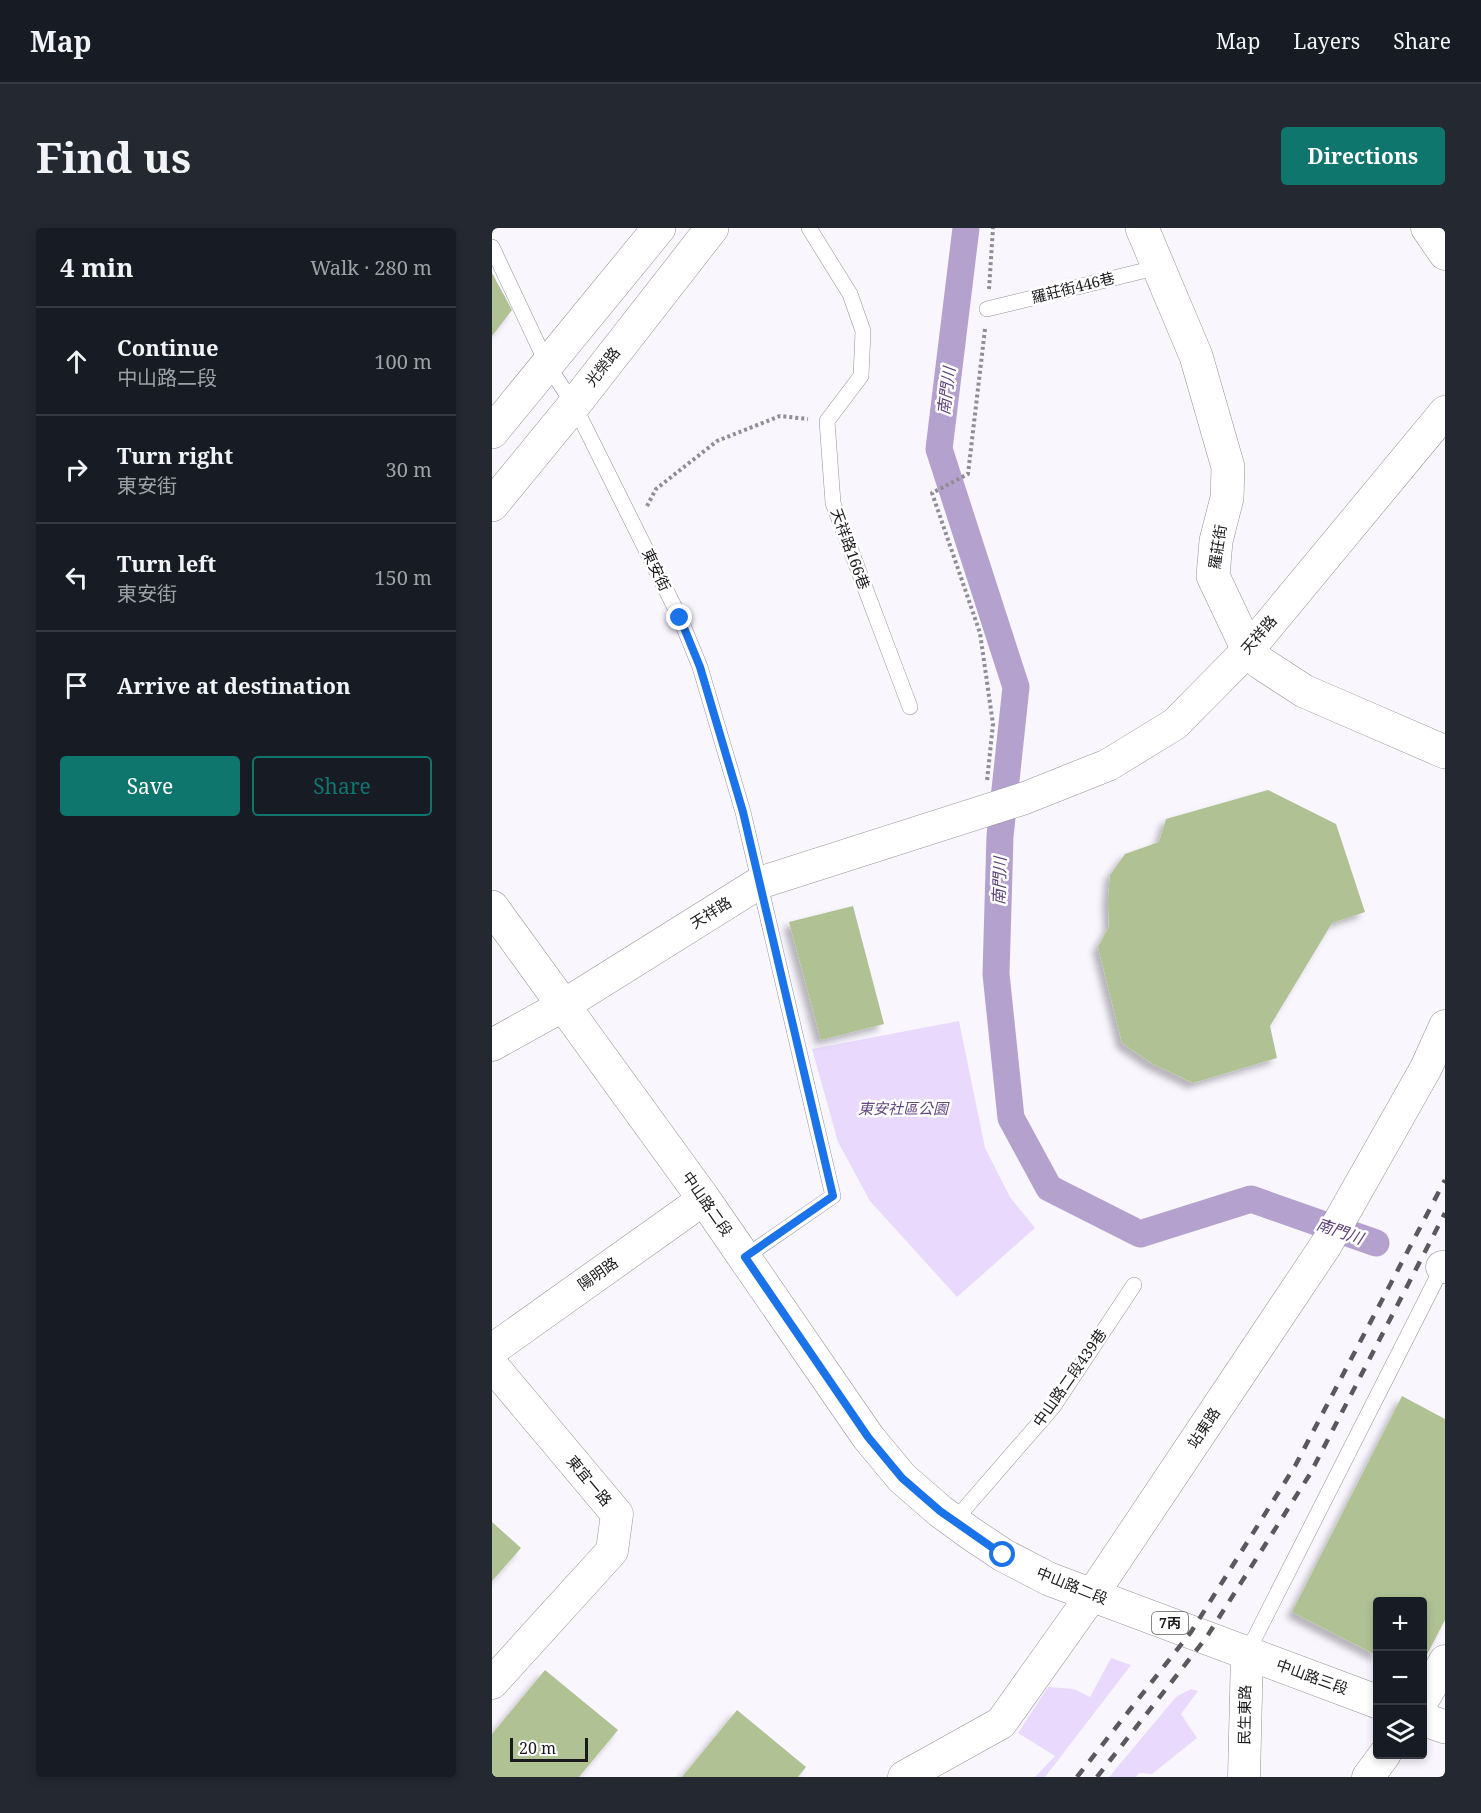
<!DOCTYPE html>
<html lang="en">
<head>
<meta charset="utf-8">
<style>
  :root { --surface:#171b24; --page:#242831; --text:#f1f3f6; --muted:#9ea1a6; --line:#363941; --accent:#0f766e }
  body { margin:0; font-family:"Noto Serif","Noto Sans TC",serif; background:var(--page); color:var(--text) }
  .controls { position:absolute; right:18px; bottom:18px; display:grid; overflow:hidden; border-radius:6px; box-shadow:0 3px 9px #0003 }
  .controls button { width:54px; height:54px; display:grid; place-items:center; padding:0; border:0; border-bottom:2px solid var(--line); background:var(--surface); color:var(--text); font:30px sans-serif }
  .scale { position:absolute; left:18px; bottom:15px; width:78px; box-sizing:border-box; padding-left:6px; border:3px solid #1a191c; border-top:0; font-size:16px; line-height:21px; white-space:nowrap; color:#1a191c; -webkit-text-stroke:4px #fff; paint-order:stroke }
  .stop { position:absolute; width:18px; height:18px; margin:-14px; border:4px solid #1a73e8; border-radius:50%; background:#fff }
  .stop.end { background:#1a73e8; border-color:#fff; box-shadow:0 2px 6px #0008 }
  .list { margin:0; padding:0; list-style:none }
  h2 { display:flex; justify-content:space-between; align-items:center; height:78px; margin:0; padding:0 24px; font-size:26px }
  h2 small { font-size:20px; font-weight:400; color:var(--muted) }
  .list li { display:grid; grid-template-columns:39px 1fr auto; gap:18px; align-items:center; box-sizing:border-box; height:108px; padding:0 24px; border-top:2px solid var(--line) }
  .list b { display:block; font-size:22px; white-space:nowrap }
  .list p { margin:0; font-size:20px; white-space:nowrap; color:var(--muted) }
  .list em { font-size:20px; font-style:normal; color:var(--muted) }
  .actions { display:flex; gap:12px; padding:18px 24px }
  .actions a { flex:1; padding:14px 0; border:2px solid var(--accent); border-radius:6px; text-align:center; font-size:21px; color:var(--accent) }
  .actions .main { background:var(--accent); color:#fff }
  .icon { flex:none; width:33px; height:33px; fill:none; stroke:currentColor; stroke-width:2; stroke-linecap:round; stroke-linejoin:round }
  .map { position:relative; flex:none; width:953px; height:1549px; overflow:hidden; border-radius:6px }
  header { display:flex; align-items:center; gap:36px; box-sizing:border-box; height:84px; padding:0 30px; background:var(--surface); border-bottom:2px solid var(--line) }
  header strong { font-size:28px }
  nav { display:flex; gap:33px; margin-inline-start:auto; font-size:21px }
  .intro { display:flex; align-items:center; justify-content:space-between; box-sizing:border-box; height:144px; padding:0 36px }
  h1 { margin:0; font-size:42px }
  .button { padding:15px 27px; border-radius:6px; background:var(--accent); color:#fff; font-size:21px; font-weight:700 }
  main { display:flex; gap:36px; padding:0 36px }
  aside { flex:1; background:var(--surface); border-radius:6px; box-shadow:0 3px 9px #0003 }
  .map>svg:first-child { display:block }
  .green { fill:#e9dafd }
  .lines { fill:none; stroke-linecap:round; stroke-linejoin:round }
  .canal { stroke:#b4a1cd; stroke-width:27 }
  .building { fill:#b0c294; filter:url(#shadow) }
  .service-casing { stroke:#94919a; stroke-width:16 }
  .minor-casing { stroke:#94919a; stroke-width:33 }
  .tertiary-casing { stroke:#94919a; stroke-width:34 }
  .primary-casing { stroke:#94919a; stroke-width:34 }
  .path { stroke:#908e94; stroke-width:4; stroke-dasharray:3 3; stroke-linecap:butt }
  .service { stroke:#fff; stroke-width:15 }
  .minor { stroke:#fff; stroke-width:32 }
  .tertiary { stroke:#fff; stroke-width:33 }
  .primary { stroke:#fff; stroke-width:33 }
  .rail { stroke:#5b595d; stroke-width:4.5; stroke-dasharray:10 10; stroke-linecap:butt }
  .route { stroke:#1a73e8; stroke-width:8 }
  .labels { text-anchor:middle; stroke-width:5; stroke-linejoin:round; paint-order:stroke }
  .shield { fill:#fff; stroke:#5f5e60; stroke-width:1.5 }
  .shield-label { font-size:14px; font-weight:bold; fill:#1a191c }
  .street-label { font-size:15px; fill:#1a191c; stroke:#fff }
  .park-label { font-size:15px; font-style:italic; fill:#644982; stroke:#fff }
  .water-label { font-size:16px; font-style:italic; fill:#5b4079; stroke:#fff }
</style>
</head>
<body>
<header>
<strong>Map</strong>
<nav><a>Map</a><a>Layers</a><a>Share</a></nav>
</header>
<div class="intro"><h1>Find us</h1><a class="button">Directions</a></div>
<main>
<aside>
<h2>4 min<small>Walk · 280 m</small></h2>
<ul class="list">
<li><svg class="icon" aria-label="ahead" viewBox="0 0 24 24"><path d="M12 20V5M6 11l6-6 6 6"/></svg><div><b>Continue</b><p>中山路二段</p></div><em>100 m</em></li>
<li><svg class="icon" aria-label="right" viewBox="0 0 24 24"><path d="M7 20v-9h11M14 6l5 5-5 5"/></svg><div><b>Turn right</b><p>東安街</p></div><em>30 m</em></li>
<li><svg class="icon" aria-label="left" viewBox="0 0 24 24"><path d="M17 20v-9H6M10 6l-5 5 5 5"/></svg><div><b>Turn left</b><p>東安街</p></div><em>150 m</em></li>
<li><svg class="icon" aria-label="arrive" viewBox="0 0 24 24"><path d="M6 21V4h12l-3 4 3 4H6"/></svg><div><b>Arrive at destination</b></div></li>
</ul>
<div class="actions"><a class="main">Save</a><a>Share</a></div>
</aside>
<div class="map">
<svg width="953" height="1549" viewBox="0 0 953 1549">
  <defs>
    <filter id="shadow"><feDropShadow dx="-5.5" dy="5.5" stdDeviation="3" flood-color="#0004"/></filter>
  </defs>
  <rect width="100%" height="100%" fill="#f9f6fe"/>
  <g class="green">
    <polygon points="467,793 493,920 518,969 543,1000 465,1069 378,973 346,914 320,821"/>
    <polygon points="619,1430 639,1437 553,1549 543,1549 563,1528 526,1505 556,1459 582,1461 598,1469"/>
    <polygon points="699,1461 706,1463 689,1486 705,1510 660,1546 647,1545 644,1549 617,1549 684,1469"/>
  </g>
  <g class="lines">
    <polyline class="canal" points="474,0 447,221 524,459 508,608 504,746 519,890 557,960 648,1006 759,971 884,1015"/>
  </g>
  <g class="building">
    <polygon points="0,45 20,82 0,108"/>
    <polygon points="776,562 844,596 873,684 840,695 778,798 785,830 701,855 659,835 630,815 606,719 617,698 616,672 618,647 633,626 667,614 674,591"/>
    <polygon points="361,678 392,796 329,812 297,694"/>
    <polygon points="910,1168 953,1191 953,1392 930,1436 930,1374 886,1374 886,1428 800,1384"/>
    <polygon points="0,1294 29,1320 0,1353"/>
    <polygon points="53,1442 126,1502 87,1549 0,1549 0,1506"/>
    <polygon points="245,1482 314,1539 306,1549 190,1549"/>
  </g>
  <g class="lines">
    <g class="service-casing">
      <g id="service">
        <polyline points="317,0 358,66 371,103 369,148 335,193 341,275 418,479"/>
        <polyline points="0,19 55,136 82,177 188,390 208,439 251,584 341,968 253,1029"/>
        <polyline points="495,81 667,39"/>
        <polyline points="462,1293 561,1179 642,1057"/>
        <polyline points="755,1425 953,1034"/>
      </g>
    </g>
    <g class="minor-casing">
      <g id="minor">
        <polyline points="935,0 953,26"/>
        <polyline points="0,817 72,777 267,655 533,570 616,537 683,496 756,422 953,184"/>
        <polyline points="950,1039 953,1039"/>
        <polyline points="0,1122 212,971"/>
        <polyline points="0,1137 125,1286 120,1323 0,1455"/>
        <polyline points="930,1474 953,1433"/>
        <polyline points="412,1549 509,1495 600,1367 834,1017 934,840 953,798"/>
        <polyline points="752,1549 755,1425"/>
        <polyline points="876,1549 893,1526"/>
      </g>
    </g>
    <g class="tertiary-casing">
      <g id="tertiary">
        <polyline points="650,0 704,128 736,239 735,270 724,313 721,348 756,422 769,435 812,463 953,524"/>
        <polyline points="0,204 167,0"/>
        <polyline points="0,277 82,177 220,0"/>
      </g>
    </g>
    <g class="primary-casing">
      <g id="primary">
        <polyline points="0,679 212,971 376,1209 410,1250 448,1283 478,1305 511,1327 557,1351 886,1474"/>
        <polyline points="930,1491 953,1499"/>
      </g>
    </g>
    <g class="path">
      <polyline points="497,61 501,0"/>
      <polyline points="493,101 476,246 440,265 488,405 501,496 495,553"/>
      <polyline points="155,278 164,261 225,213 288,188 316,191"/>
    </g>
    <use href="#service" class="service"/>
    <use href="#minor" class="minor"/>
    <use href="#tertiary" class="tertiary"/>
    <use href="#primary" class="primary"/>
    <g class="rail">
      <polyline points="585,1549 699,1404 803,1238 953,952"/>
      <polyline points="605,1549 714,1410 818,1246 953,985"/>
    </g>
  </g>
  <g class="lines">
    <polyline class="route" points="188,390 208,439 251,584 341,968 253,1029 376,1209 410,1250 448,1283 511,1327"/>
  </g>
  <g class="labels">
    <rect class="shield" x="660" y="1384" width="36" height="22" rx="4.5"/>
    <g class="shield-label">
      <text x="678" y="1400">7丙</text>
    </g>
    <g class="street-label">
      <text transform="translate(581 60) rotate(-14)" y="5">羅莊街446巷</text>
      <text transform="translate(111 139) rotate(-52)" y="5">光榮路</text>
      <text transform="translate(726 319) rotate(-81)" y="5">羅莊街</text>
      <text transform="translate(358 321) rotate(70)" y="5">天祥路166巷</text>
      <text transform="translate(164 342) rotate(64)" y="5">東安街</text>
      <text transform="translate(767 407) rotate(-49)" y="5">天祥路</text>
      <text transform="translate(219 685) rotate(-32)" y="5">天祥路</text>
      <text transform="translate(215 976) rotate(55)" y="5">中山路二段</text>
      <text transform="translate(106 1046) rotate(-35)" y="5">陽明路</text>
      <text transform="translate(578 1150) rotate(-55)" y="5">中山路二段439巷</text>
      <text transform="translate(712 1200) rotate(-56)" y="5">站東路</text>
      <text transform="translate(97 1253) rotate(50)" y="5">東宜一路</text>
      <text transform="translate(580 1358) rotate(22)" y="5">中山路二段</text>
      <text transform="translate(820 1449) rotate(20)" y="5">中山路三段</text>
      <text transform="translate(753 1487) rotate(-89)" y="5">民生東路</text>
    </g>
    <g class="park-label">
      <text x="411" y="886">東安社區公園</text>
    </g>
    <g class="water-label">
      <text transform="translate(454 163) rotate(-83)" y="6">南門川</text>
      <text transform="translate(507 653) rotate(-88)" y="6">南門川</text>
      <text transform="translate(848 1003) rotate(19)" y="6">南門川</text>
    </g>
  </g>
</svg>
<div class="controls">
<button>+</button>
<button>−</button>
<button><svg class="icon" aria-label="layers" viewBox="0 0 24 24"><path d="M12 4l9 5-9 5-9-5zM3 14l9 5 9-5"/></svg></button>
</div>
<div class="scale">20 m</div>
<div class="stop" style="left:511px;top:1327px"></div>
<div class="stop end" style="left:188px;top:390px"></div>
</div>
</main>
</body>
</html>
